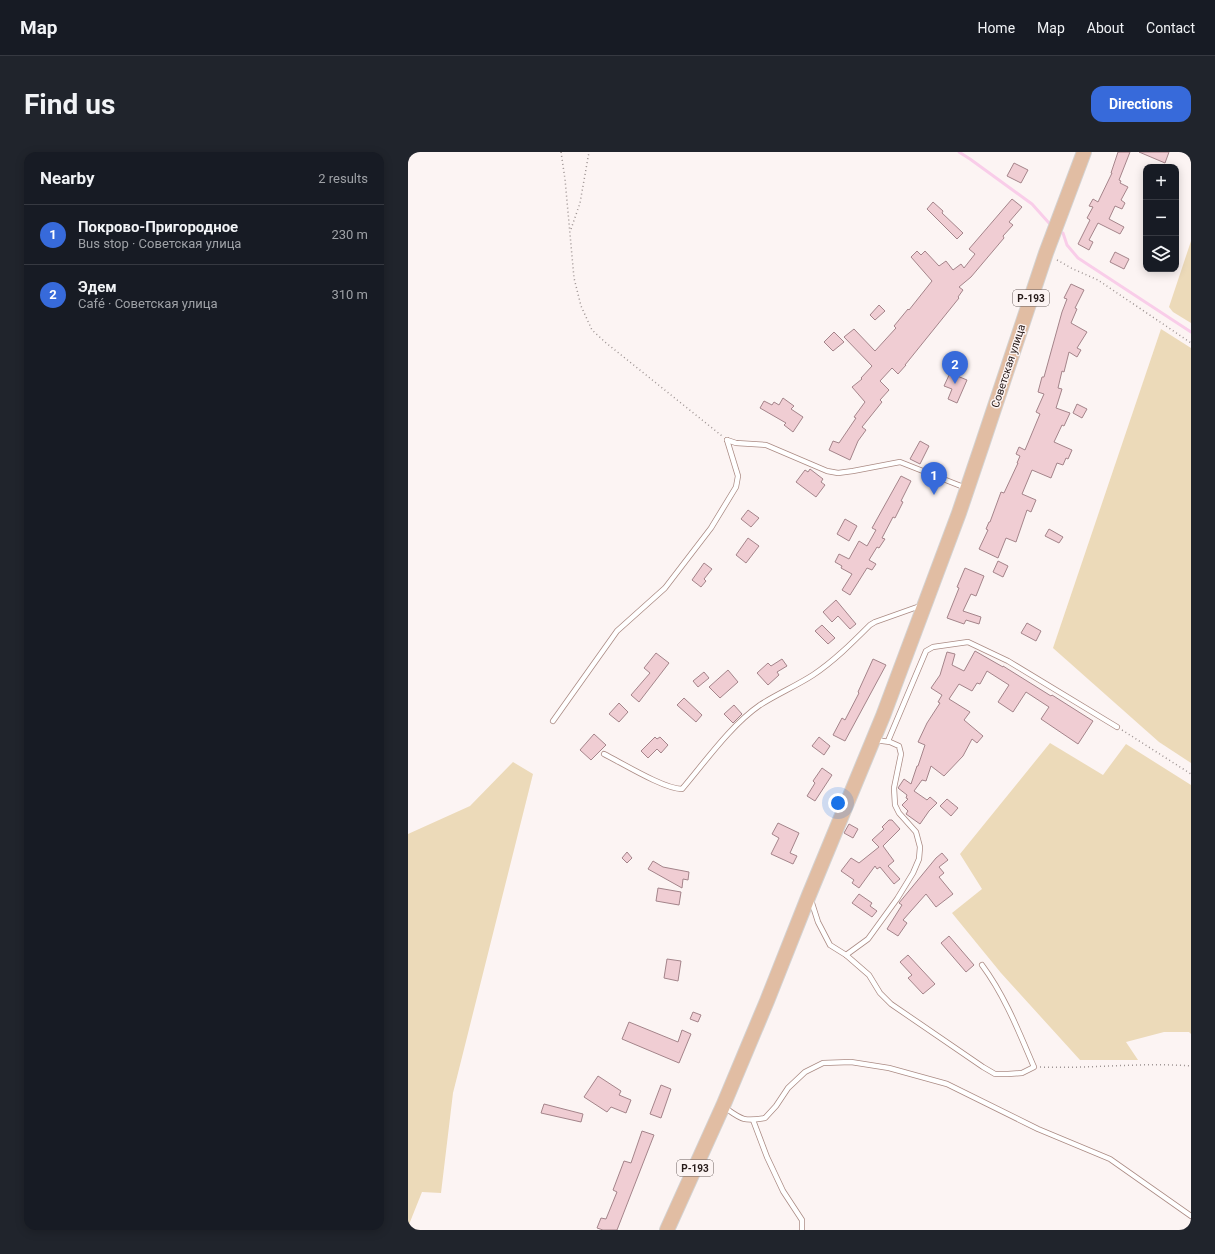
<!DOCTYPE html>
<html lang="en">
<head>
<meta charset="utf-8">
<style>
  :root { --surface:#171b24; --page:#20242c; --text:#f1f3f6; --muted:#9ea1a6; --line:#363941; --accent:#376ada }
  body { margin:0; font-family:Roboto,sans-serif; background:var(--page); color:var(--text) }
  .controls { position:absolute; right:12px; top:12px; display:grid; overflow:hidden; border-radius:8px; box-shadow:0 2px 10px #0003 }
  .controls button { width:36px; height:36px; display:grid; place-items:center; padding:0; border:0; border-bottom:1px solid var(--line); background:var(--surface); color:var(--text); font:20px sans-serif }
  .you { position:absolute; left:430px; top:651px; width:14px; height:14px; margin:-10px; border:3px solid #fff; border-radius:50%; background:#1a73e8; box-shadow:0 0 0 6px #1a73e833 }
  .badge { display:grid; place-items:center; width:26px; height:26px; border-radius:50%; background:var(--accent); color:#fff; font-size:13px; font-weight:700 }
  .pin { position:absolute; translate:-50% -33px; filter:drop-shadow(0 1px 2px #0008) }
  .pin::after { content:''; position:absolute; top:21px; width:14px; height:12px; background:inherit; clip-path:polygon(0 0,100% 0,50% 100%) }
  .list { margin:0; padding:0; list-style:none }
  h2 { display:flex; justify-content:space-between; align-items:center; height:52px; margin:0; padding:0 16px; font-size:17px }
  h2 small { font-size:13px; font-weight:400; color:var(--muted) }
  .list li { display:grid; grid-template-columns:26px 1fr auto; gap:12px; align-items:center; box-sizing:border-box; height:60px; padding:0 16px; border-top:1px solid var(--line) }
  .list b { display:block; font-size:15px; white-space:nowrap }
  .list p { margin:0; font-size:13px; white-space:nowrap; color:var(--muted) }
  .list em { font-size:13px; font-style:normal; color:var(--muted) }
  .icon { flex:none; width:22px; height:22px; fill:none; stroke:currentColor; stroke-width:2; stroke-linecap:round; stroke-linejoin:round }
  .map { position:relative; flex:none; width:783px; height:1078px; overflow:hidden; border-radius:12px }
  header { display:flex; align-items:center; gap:24px; box-sizing:border-box; height:56px; padding:0 20px; background:var(--surface); border-bottom:1px solid var(--line) }
  header strong { font-size:19px }
  nav { display:flex; gap:22px; margin-inline-start:auto; font-size:14px }
  .intro { display:flex; align-items:center; justify-content:space-between; box-sizing:border-box; height:96px; padding:0 24px }
  h1 { margin:0; font-size:28px }
  .button { padding:10px 18px; border-radius:12px; background:var(--accent); color:#fff; font-size:14px; font-weight:700 }
  main { display:flex; gap:24px; padding:0 24px }
  aside { flex:1; background:var(--surface); border-radius:12px; box-shadow:0 2px 10px #0003 }
  .map>svg:first-child { display:block }
  .green { fill:#ecdab9 }
  .lines { fill:none; stroke-linecap:round; stroke-linejoin:round }
  .stream { stroke:#f9cde9; stroke-width:3 }
  .building { fill:#f0cdd3; stroke:#a4848a }
  .service-casing { stroke:#ab8b84; stroke-width:6 }
  .primary-casing { stroke:#d4d2d1; stroke-width:16 }
  .path { stroke:#9d9392; stroke-width:1.5; stroke-dasharray:1 3; stroke-linecap:butt }
  .service { stroke:#fff; stroke-width:4.5 }
  .primary { stroke:#e1bda3; stroke-width:14 }
  .labels { text-anchor:middle; stroke-width:3; stroke-linejoin:round; paint-order:stroke }
  .shield { fill:#fcf4f3; stroke:#685d5b; stroke-width:1 }
  .shield-label { font-size:10px; font-weight:bold; fill:#281c1a }
  .street-label { font-size:11px; fill:#281c1a; stroke:#fcf4f3 }
</style>
</head>
<body>
<header>
<strong>Map</strong>
<nav><a>Home</a><a>Map</a><a>About</a><a>Contact</a></nav>
</header>
<div class="intro"><h1>Find us</h1><a class="button">Directions</a></div>
<main>
<aside>
<h2>Nearby<small>2 results</small></h2>
<ul class="list">
<li><span class="badge">1</span><div><b>Покрово-Пригородное</b><p>Bus stop · Советская улица</p></div><em>230 m</em></li>
<li><span class="badge">2</span><div><b>Эдем</b><p>Café · Советская улица</p></div><em>310 m</em></li>
</ul>
</aside>
<div class="map">
<svg width="783" height="1078" viewBox="0 0 783 1078">
  <rect width="100%" height="100%" fill="#fcf4f3"/>
  <g class="green">
    <polygon points="783,89 783,171 765,160 761,155"/>
    <polygon points="753,177 783,196 783,611 751,590 645,496"/>
    <polygon points="642,591 695,623 718,592 783,633 783,882 781,880 756,880 718,890 730,908 672,908 593,821 544,761 574,737 552,702"/>
    <polygon points="105,610 125,622 45,941 33,1041 14,1040 0,1075 0,682 62,654"/>
  </g>
  <g class="lines">
    <g class="stream">
      <polyline points="551,0 562,7 624,52 641,71"/>
      <polyline points="655,81 659,93 670,106 783,180"/>
    </g>
  </g>
  <g class="building">
    <polygon points="710,0 722,0 711,28 713,29 712,31 720,35 713,48 717,51 714,57 707,54 701,67 716,75 712,82 690,71 681,88 685,90 681,98 670,92 682,68 679,66 685,55 681,54 685,47 690,50 704,21 703,21"/>
    <polygon points="731,0 761,0 757,11"/>
    <polygon points="606,11 620,18 613,31 599,24"/>
    <polygon points="604,47 614,55 601,70 605,73 595,84 596,86 563,125 551,135 555,138 550,145 551,146 497,213 498,213 490,222 484,216 472,229 481,238 472,248 474,250 454,275 458,278 450,289 442,308 421,298 425,289 431,291 448,266 446,265 457,250 444,235 454,227 453,226 464,214 436,185 446,177 467,199 488,176 486,174 500,157 501,158 524,129 503,105 509,99 513,103 517,99 531,114 538,109 545,118 553,112 556,116 567,102 561,97"/>
    <polygon points="525,50 535,59 534,61 555,81 549,87 519,57"/>
    <polygon points="707,100 721,107 716,117 702,110"/>
    <polygon points="663,132 676,138 667,156 669,157 663,171 679,180 669,196 673,198 669,205 661,200 656,220 654,219 650,236 654,237 648,256 662,261 656,274 654,273 646,290 664,298 660,307 658,306 655,313 649,311 643,326 624,318 614,342 628,348 623,360 619,358 608,390 598,386 590,406 571,397 580,378 578,377 581,370 582,370 593,340 596,341 610,311 609,311 612,304 608,302 611,295 617,298 632,262 628,260 636,242 630,240 634,225 636,225 654,160 659,147 656,146"/>
    <polygon points="471,153 477,159 467,168 462,163"/>
    <polygon points="426,180 436,190 425,199 416,190"/>
    <polygon points="542,221 559,228 549,251 540,247 544,237 536,234"/>
    <polygon points="375,246 386,254 383,257 395,265 385,280 376,273 378,271 352,256 356,249 364,253 366,250 371,253"/>
    <polygon points="669,252 679,257 674,266 665,261"/>
    <polygon points="512,289 521,294 512,312 502,307"/>
    <polygon points="402,317 415,327 413,330 417,333 408,345 388,330 397,318 400,320"/>
    <polygon points="493,324 503,329 493,349 495,350 487,366 485,365 474,386 477,387 471,396 469,395 461,408 468,412 464,418 459,416 442,443 434,438 444,422 433,416 434,414 427,410 431,402 441,407 451,389 459,394 468,378 464,376"/>
    <polygon points="340,358 351,366 343,375 333,367"/>
    <polygon points="437,367 449,374 441,389 429,382"/>
    <polygon points="641,377 655,385 651,391 637,384"/>
    <polygon points="340,386 351,394 338,411 328,403"/>
    <polygon points="590,409 600,414 595,425 585,420"/>
    <polygon points="296,411 304,417 296,427 298,429 293,435 284,428"/>
    <polygon points="557,416 576,424 568,444 563,442 555,459 573,465 571,472 558,468 556,472 539,466 551,436 549,435"/>
    <polygon points="428,448 448,472 442,477 430,464 424,470 415,460"/>
    <polygon points="619,471 633,479 628,489 613,481"/>
    <polygon points="414,473 427,486 420,492 407,479"/>
    <polygon points="567,499 595,515 595,514 643,544 644,543 685,569 670,592 633,567 641,555 618,540 605,560 590,550 601,533 579,519 572,532 569,531 564,539 551,532 541,547 562,560 556,568 575,584 569,591 564,587 555,604 536,624 523,614 518,629 514,628 506,639 519,648 522,645 529,651 521,659 512,672 498,662 500,659 494,653 500,647 498,646 499,643 490,636 496,627 503,632 509,614 510,614 517,593 510,590 519,571 532,551 530,550 534,543 523,536 532,523 539,500 547,502 544,513 556,519"/>
    <polygon points="248,501 261,511 231,550 223,543 242,521 236,516"/>
    <polygon points="374,507 379,514 369,520 371,523 360,533 349,521 360,511 363,514"/>
    <polygon points="465,507 478,513 437,589 425,583 434,566 437,568 451,541 450,540"/>
    <polygon points="320,518 330,530 312,546 301,535"/>
    <polygon points="296,520 301,526 290,535 285,529"/>
    <polygon points="276,546 294,563 288,570 269,553"/>
    <polygon points="211,551 220,560 211,570 201,562"/>
    <polygon points="326,553 334,562 325,571 316,562"/>
    <polygon points="186,582 198,593 183,608 172,598"/>
    <polygon points="247,585 249,587 252,585 260,593 253,601 249,597 240,606 233,599"/>
    <polygon points="411,585 422,594 416,603 404,594"/>
    <polygon points="414,616 424,623 407,649 399,644 407,631 405,629"/>
    <polygon points="539,647 550,656 543,664 532,654"/>
    <polygon points="481,668 484,668 492,677 475,694 486,709 480,714 492,727 486,732 472,715 469,717 467,714 451,736 444,731 446,728 433,719 443,706 451,711 471,695 464,688 476,677 474,675"/>
    <polygon points="370,671 391,681 382,701 389,704 385,712 363,702 371,686 364,682"/>
    <polygon points="441,672 450,677 445,686 436,681"/>
    <polygon points="219,700 224,706 219,711 214,706"/>
    <polygon points="534,701 540,708 531,715 536,721 531,725 545,742 528,755 518,742 495,768 499,771 490,784 479,777 494,753 491,751 528,706"/>
    <polygon points="245,709 255,715 281,720 280,728 275,727 274,736 240,717"/>
    <polygon points="250,736 273,740 271,753 248,749"/>
    <polygon points="451,742 464,751 462,754 469,759 464,765 444,751"/>
    <polygon points="541,784 566,813 558,820 533,791"/>
    <polygon points="500,803 527,832 515,842 500,826 504,823 492,810"/>
    <polygon points="259,807 273,809 270,829 256,826"/>
    <polygon points="285,860 293,863 290,870 282,867"/>
    <polygon points="221,870 270,890 274,878 283,882 271,911 214,887"/>
    <polygon points="190,924 213,939 211,943 223,948 218,961 203,955 199,960 176,945"/>
    <polygon points="253,933 263,937 253,966 242,962"/>
    <polygon points="136,952 175,962 173,970 133,961"/>
    <polygon points="234,979 246,983 209,1078 195,1078 189,1076 193,1066 198,1067 209,1040 205,1038 216,1009 223,1011"/>
  </g>
  <g class="lines">
    <g class="service-casing">
      <g id="service">
        <polyline points="319,288 328,291 358,293 419,319 430,321 445,319 492,310 558,336"/>
        <polyline points="145,569 209,479 257,436 303,376 328,335 330,324 319,288"/>
        <polyline points="480,589 518,499 525,495 560,490 600,509 709,575"/>
        <path d="M196 602C214 611 256 637 274 637 297 610 323 573 352 553 369 542 388 534 405 523 426 509 444 491 462 473L467 470 512 454"/>
        <path d="M403 748 410 770 422 793 438 803 461 823 472 841 483 852 575 915 587 922H600L614 921 626 915C611 880 597 844 574 813"/>
        <polyline points="438,803 460,787 489,747 505,721 511,707 512,695 508,680 491,661 487,653 486,636 493,602 491,594 482,590 467,588"/>
        <path d="M316 955C333 967 335 970 357 966L368 954 380 936 397 920 415 911 443 910 481 916 539 932 630 977 702 1007 783 1064"/>
        <polyline points="345,968 359,1005 375,1039 394,1068 394,1078"/>
      </g>
    </g>
    <g class="primary-casing">
      <polyline id="primary" points="259,1078 315,954 359,849 401,743 475,564 551,361 574,293 638,101 676,0"/>
    </g>
    <g class="path">
      <polyline points="153,0 157,27 166,126 173,154 184,178 197,190 314,284"/>
      <polyline points="163,77 172,51 181,0"/>
      <polyline points="649,108 665,117 690,128 783,191"/>
      <polyline points="714,578 783,622"/>
      <path d="M632 915C682 917 733 910 783 914"/>
    </g>
    <use href="#service" class="service"/>
    <use href="#primary" class="primary"/>
  </g>
  <g class="labels">
    <g class="shield">
      <rect x="605" y="138" width="36" height="16" rx="3"/>
      <rect x="269" y="1008" width="36" height="16" rx="3"/>
    </g>
    <g class="shield-label">
      <text x="623" y="150">Р-193</text>
      <text x="287" y="1020">Р-193</text>
    </g>
    <g class="street-label">
      <text transform="translate(600 214) rotate(-72)" y="4">Советская улица</text>
    </g>
  </g>
</svg>
<div class="controls">
<button>+</button>
<button>−</button>
<button><svg class="icon" aria-label="layers" viewBox="0 0 24 24"><path d="M12 4l9 5-9 5-9-5zM3 14l9 5 9-5"/></svg></button>
</div>
<div class="you"></div>
<div class="pin badge" style="left:526px;top:343px">1</div>
<div class="pin badge" style="left:547px;top:232px">2</div>
</div>
</main>
</body>
</html>
